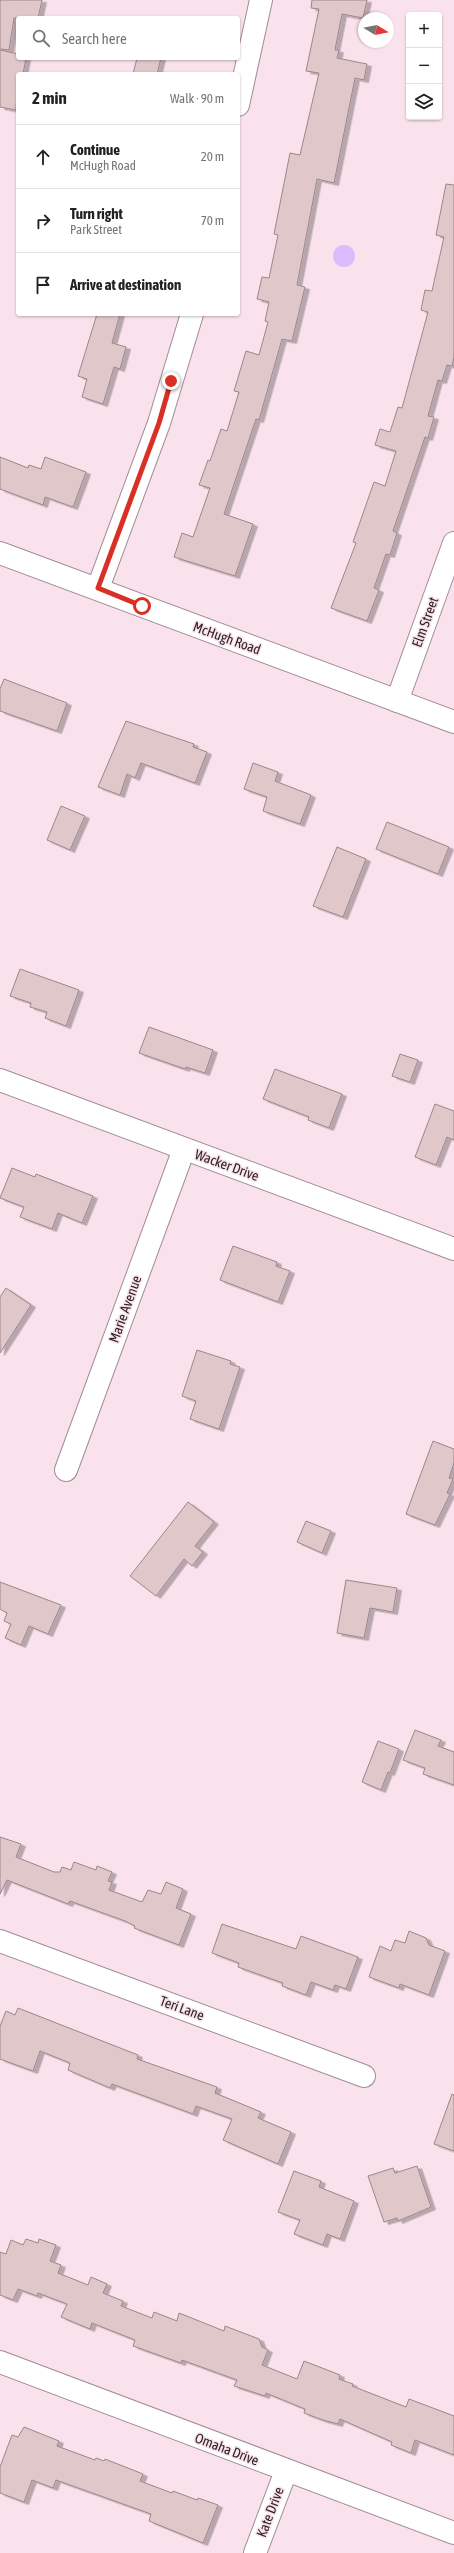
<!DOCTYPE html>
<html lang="en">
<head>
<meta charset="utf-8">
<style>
  :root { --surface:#fff; --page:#f6f6f6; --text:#202124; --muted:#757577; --line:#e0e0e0 }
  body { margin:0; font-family:"Asap Condensed",sans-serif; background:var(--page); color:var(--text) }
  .controls { position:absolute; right:12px; top:12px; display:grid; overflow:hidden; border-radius:4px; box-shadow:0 1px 3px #0004 }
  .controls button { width:36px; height:36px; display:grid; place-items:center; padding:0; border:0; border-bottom:1px solid var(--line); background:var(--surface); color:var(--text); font:20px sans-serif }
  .compass { position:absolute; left:358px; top:12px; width:36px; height:36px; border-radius:50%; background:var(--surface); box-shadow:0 1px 3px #0004; rotate:100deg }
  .stop { position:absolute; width:12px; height:12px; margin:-9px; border:3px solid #d93025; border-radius:50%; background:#fff }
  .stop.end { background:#d93025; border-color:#fff; box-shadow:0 1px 4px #0008 }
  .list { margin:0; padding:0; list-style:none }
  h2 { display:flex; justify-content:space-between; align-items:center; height:52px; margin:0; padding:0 16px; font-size:17px }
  h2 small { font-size:13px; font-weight:400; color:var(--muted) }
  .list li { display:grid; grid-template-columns:26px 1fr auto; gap:12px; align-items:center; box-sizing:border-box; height:64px; padding:0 16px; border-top:1px solid var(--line) }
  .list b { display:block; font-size:15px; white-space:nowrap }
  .list p { margin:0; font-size:13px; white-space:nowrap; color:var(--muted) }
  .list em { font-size:13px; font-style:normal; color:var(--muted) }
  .icon { flex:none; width:22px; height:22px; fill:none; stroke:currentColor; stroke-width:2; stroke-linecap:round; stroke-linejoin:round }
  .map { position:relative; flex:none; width:454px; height:2553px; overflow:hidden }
  .search { position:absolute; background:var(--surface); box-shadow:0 1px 3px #0004; left:16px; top:16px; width:224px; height:44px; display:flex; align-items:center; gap:10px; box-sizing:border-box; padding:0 14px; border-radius:4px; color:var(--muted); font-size:15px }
  .panel { position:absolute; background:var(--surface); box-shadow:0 1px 3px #0004; left:16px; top:72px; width:224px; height:244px; border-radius:4px }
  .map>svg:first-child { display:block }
  .water { fill:#dbbafd }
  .building { fill:#e0c7ca; stroke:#9d8688; filter:url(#shadow) }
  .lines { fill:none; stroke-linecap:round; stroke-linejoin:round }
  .minor-casing { stroke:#a18c95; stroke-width:24 }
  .minor { stroke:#fff; stroke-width:22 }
  .route { stroke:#d93025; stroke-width:5 }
  .labels { text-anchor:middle; stroke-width:3; stroke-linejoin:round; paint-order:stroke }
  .street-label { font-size:14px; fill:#2d2428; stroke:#f9e2ec }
</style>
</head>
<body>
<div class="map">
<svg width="454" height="2553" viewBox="0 0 454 2553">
  <defs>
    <filter id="shadow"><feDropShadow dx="4.5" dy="2.5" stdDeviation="0" flood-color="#0004"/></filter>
  </defs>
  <rect width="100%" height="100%" fill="#f9e2ec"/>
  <circle class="water" cx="344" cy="256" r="11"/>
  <g class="building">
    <polygon points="0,0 42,0 38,18 14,18 9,50 0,49"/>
    <polygon points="312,0 367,0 363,18 342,14 335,50 339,50 337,58 367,64 364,80 355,78 334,183 317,179 297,285 305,287 292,341 282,339 259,420 256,419 224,514 253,524 235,576 174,557 182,533 193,537 210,488 199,485 208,460 210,461 221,429 227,431 239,392 234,391 246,351 259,355 268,322 265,321 269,302 257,299 262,277 269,278 278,235 274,234 290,153 300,155 319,73 306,71 319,9 311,8"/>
    <polygon points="0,50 18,54 18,58 26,58 23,74 18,74 16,110 0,107"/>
    <polygon points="137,58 161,58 157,74 133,74"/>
    <polygon points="446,184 454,185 454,357 452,366 447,365 442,381 438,380 428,416 434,417 428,438 425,437 393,531 397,533 390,555 386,554 374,588 379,590 367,621 331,608 356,543 353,542 374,482 385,486 396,451 375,445 380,429 390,432 398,407 402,408 428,312 421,310 425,290 432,291 444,237 436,235"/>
    <polygon points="97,314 120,314 112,343 126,347 120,369 114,367 103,404 82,397 87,379 78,376"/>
    <polygon points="0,457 28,468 29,465 41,469 45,457 86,472 73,507 45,497 43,505 0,489"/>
    <polygon points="4,679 67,703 57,731 0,711 0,689"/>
    <polygon points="126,721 194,744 193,747 207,752 195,783 141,763 135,778 127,774 120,795 98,787"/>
    <polygon points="253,763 278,772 275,781 311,795 300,824 263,811 267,797 244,789"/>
    <polygon points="61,806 85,816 70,850 47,840"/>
    <polygon points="387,822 449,847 438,874 376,849"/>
    <polygon points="337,847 366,859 343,917 313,906"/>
    <polygon points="20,969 79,990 66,1026 45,1018 47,1012 30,1007 31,1003 10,996"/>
    <polygon points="149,1027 213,1050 205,1073 186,1067 185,1069 139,1053"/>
    <polygon points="400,1054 418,1060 410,1082 392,1076"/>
    <polygon points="275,1069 342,1094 329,1128 308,1120 309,1117 263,1099"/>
    <polygon points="435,1104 454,1111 454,1140 447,1137 436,1165 415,1157"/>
    <polygon points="12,1168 35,1177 36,1174 93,1196 82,1223 58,1213 52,1229 20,1217 24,1207 0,1198"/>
    <polygon points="233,1246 277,1262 276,1266 290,1271 278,1302 220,1280"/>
    <polygon points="6,1288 31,1305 0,1353 0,1297"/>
    <polygon points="197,1350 231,1361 230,1364 240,1367 219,1429 190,1419 196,1401 182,1396"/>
    <polygon points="433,1441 454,1449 454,1463 449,1478 453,1479 447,1493 450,1494 435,1525 406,1514"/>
    <polygon points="188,1502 214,1522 195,1546 203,1552 192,1566 184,1559 156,1596 130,1576"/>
    <polygon points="306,1521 331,1531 322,1553 297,1542"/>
    <polygon points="346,1580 397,1588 393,1612 370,1608 364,1638 337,1633"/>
    <polygon points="0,1582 61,1605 48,1634 29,1626 21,1645 5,1638 11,1624 4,1621 7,1613 0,1609"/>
    <polygon points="415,1730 441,1740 438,1746 454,1752 454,1785 423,1774 425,1768 403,1760"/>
    <polygon points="378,1741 399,1749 390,1773 388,1772 381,1790 362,1782"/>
    <polygon points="0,1837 21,1844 16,1857 54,1872 60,1872 62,1867 71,1870 74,1862 96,1870 97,1866 112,1872 108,1881 112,1882 109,1890 142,1902 148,1890 161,1894 166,1882 183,1889 176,1908 191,1914 179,1945 134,1928 135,1926 125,1921 70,1901 68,1904 7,1880 0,1894"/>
    <polygon points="222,1924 296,1949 301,1936 358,1957 346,1989 335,1985 333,1990 311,1982 306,1995 282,1986 283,1983 238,1967 239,1963 212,1953"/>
    <polygon points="409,1931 426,1938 429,1945 445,1951 429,1995 400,1984 399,1988 369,1977 380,1946 391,1951 395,1940 405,1943"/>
    <polygon points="18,2008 138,2055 137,2059 217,2087 215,2093 261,2112 258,2118 291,2132 278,2164 223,2140 232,2119 196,2106 193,2114 112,2084 110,2088 68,2070 70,2063 40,2051 33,2071 0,2059 0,2026 6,2011 15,2015"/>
    <polygon points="452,2094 454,2095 454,2151 434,2144"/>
    <polygon points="417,2166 431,2207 398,2221 397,2218 384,2222 368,2176 393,2168 395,2173"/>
    <polygon points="294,2171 321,2181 319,2187 354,2201 340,2239 327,2234 323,2245 294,2234 300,2220 278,2212"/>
    <polygon points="26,2239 38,2243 39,2239 56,2245 50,2261 61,2265 58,2273 88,2285 91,2277 107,2284 103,2293 123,2301 121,2306 152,2318 154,2312 177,2321 179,2313 224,2331 225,2326 259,2339 262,2347 268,2350 262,2365 297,2379 304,2361 340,2375 339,2379 353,2384 352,2386 406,2407 409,2399 454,2416 454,2455 415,2440 411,2453 391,2445 392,2442 340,2419 338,2424 323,2420 304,2413 305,2409 266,2393 265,2396 234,2386 237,2380 182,2360 181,2363 133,2346 135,2340 92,2323 90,2329 61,2317 67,2304 38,2293 37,2296 18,2289 13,2300 0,2295 0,2252 6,2254 11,2240 23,2245"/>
    <polygon points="24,2427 59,2441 57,2446 95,2460 96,2458 104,2461 105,2459 143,2474 140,2481 172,2493 173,2491 197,2500 198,2498 218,2505 203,2543 149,2521 151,2514 56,2480 53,2488 32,2480 24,2502 0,2493 0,2467 12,2435 18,2437"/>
  </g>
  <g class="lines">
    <g class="minor-casing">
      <g id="minor">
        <polyline points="238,105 261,0"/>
        <polyline points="0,553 454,722"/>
        <polyline points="98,588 159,423 192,314"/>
        <polyline points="397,701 454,543"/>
        <polyline points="0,1080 454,1249"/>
        <polyline points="66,1470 184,1149"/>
        <polyline points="0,1941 364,2076"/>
        <polyline points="0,2362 454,2533"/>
        <polyline points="255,2553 286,2471"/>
      </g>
    </g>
    <use href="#minor" class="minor"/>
  </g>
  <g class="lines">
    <polyline class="route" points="142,606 98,588 159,423 171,381"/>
  </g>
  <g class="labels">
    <g class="street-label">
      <text transform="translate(425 622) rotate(-70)" y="5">Elm Street</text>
      <text transform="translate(227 638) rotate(20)" y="5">McHugh Road</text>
      <text transform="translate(227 1165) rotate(20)" y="5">Wacker Drive</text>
      <text transform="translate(125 1309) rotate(-70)" y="5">Marie Avenue</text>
      <text transform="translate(182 2008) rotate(20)" y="5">Teri Lane</text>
      <text transform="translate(227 2449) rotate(21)" y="5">Omaha Drive</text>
      <text transform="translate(270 2512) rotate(-69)" y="5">Kate Drive</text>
    </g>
  </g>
</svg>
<div class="controls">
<button>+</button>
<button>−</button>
<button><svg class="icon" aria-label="layers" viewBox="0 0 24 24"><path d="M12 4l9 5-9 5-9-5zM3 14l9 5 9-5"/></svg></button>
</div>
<svg class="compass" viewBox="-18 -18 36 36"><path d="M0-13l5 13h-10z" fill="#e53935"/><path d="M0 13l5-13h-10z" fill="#757577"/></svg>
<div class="stop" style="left:142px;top:606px"></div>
<div class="stop end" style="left:171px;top:381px"></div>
<div class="search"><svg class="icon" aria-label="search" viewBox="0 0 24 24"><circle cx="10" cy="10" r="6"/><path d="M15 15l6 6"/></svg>Search here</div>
<section class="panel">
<h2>2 min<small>Walk · 90 m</small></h2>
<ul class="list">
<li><svg class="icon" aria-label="ahead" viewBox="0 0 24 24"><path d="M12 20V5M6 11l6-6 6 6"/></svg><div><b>Continue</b><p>McHugh Road</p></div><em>20 m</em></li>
<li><svg class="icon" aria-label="right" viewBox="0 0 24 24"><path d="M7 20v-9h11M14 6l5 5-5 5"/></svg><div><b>Turn right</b><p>Park Street</p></div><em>70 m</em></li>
<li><svg class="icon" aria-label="arrive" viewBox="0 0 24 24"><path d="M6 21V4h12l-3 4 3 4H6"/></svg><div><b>Arrive at destination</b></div></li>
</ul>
</section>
</div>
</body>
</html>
